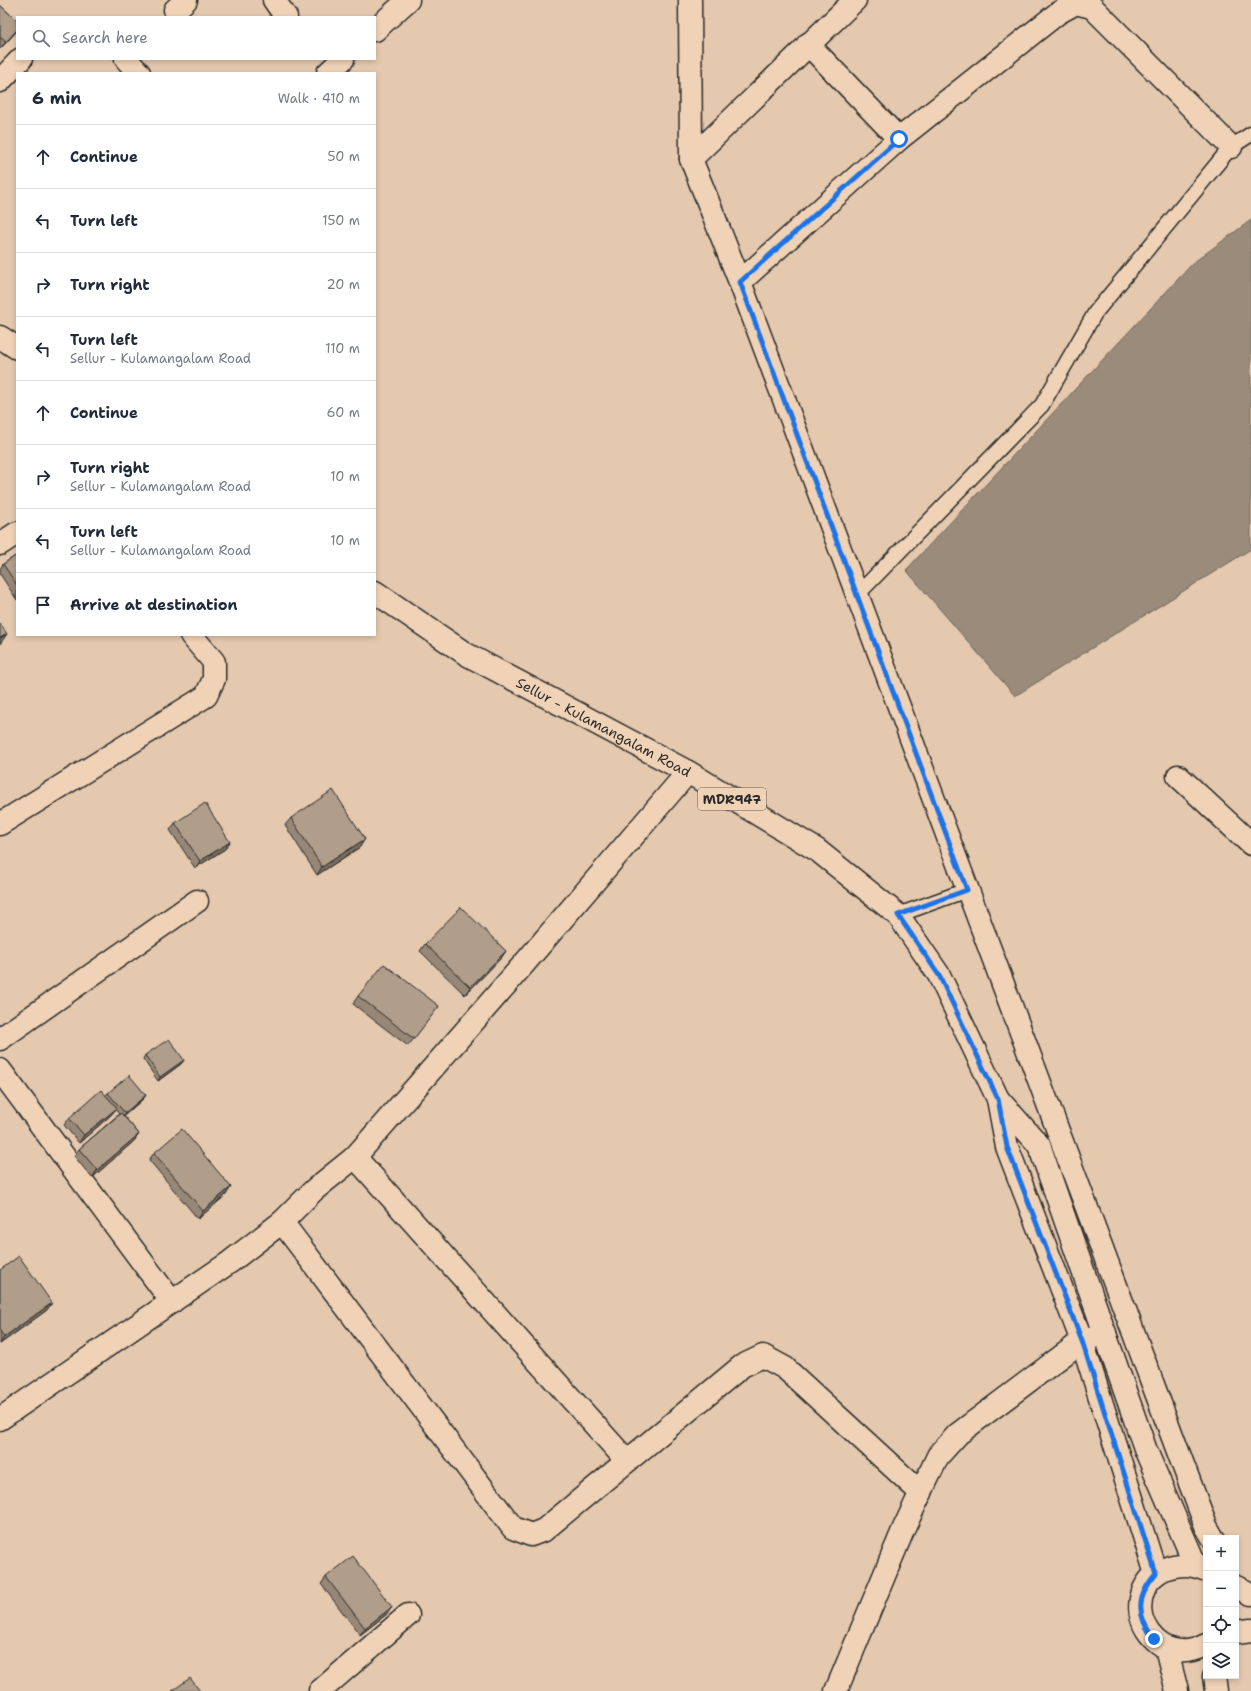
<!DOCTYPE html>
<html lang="en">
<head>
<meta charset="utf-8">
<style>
  :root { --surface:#fff; --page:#f6f6f7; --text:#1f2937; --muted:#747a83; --line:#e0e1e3 }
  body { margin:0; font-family:"Shantell Sans",sans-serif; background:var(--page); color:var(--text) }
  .controls { position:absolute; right:12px; bottom:12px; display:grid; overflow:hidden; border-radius:0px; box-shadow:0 2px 6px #0003 }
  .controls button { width:36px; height:36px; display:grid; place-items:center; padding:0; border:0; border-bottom:1px solid var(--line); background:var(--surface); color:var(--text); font:20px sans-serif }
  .stop { position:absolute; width:12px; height:12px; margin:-9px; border:3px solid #1a73e8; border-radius:50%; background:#fff }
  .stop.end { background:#1a73e8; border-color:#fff; box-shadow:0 1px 4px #0008 }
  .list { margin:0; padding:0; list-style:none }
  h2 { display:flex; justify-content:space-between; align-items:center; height:52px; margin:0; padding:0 16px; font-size:17px }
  h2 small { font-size:13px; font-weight:400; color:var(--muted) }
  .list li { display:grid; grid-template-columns:26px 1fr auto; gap:12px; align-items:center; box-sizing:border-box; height:64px; padding:0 16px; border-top:1px solid var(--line) }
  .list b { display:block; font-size:15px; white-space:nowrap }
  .list p { margin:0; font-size:13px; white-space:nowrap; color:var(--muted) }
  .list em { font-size:13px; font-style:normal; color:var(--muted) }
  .icon { flex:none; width:22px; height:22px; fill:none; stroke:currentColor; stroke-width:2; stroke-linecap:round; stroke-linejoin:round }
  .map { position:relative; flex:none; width:1251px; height:1691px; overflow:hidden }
  .search { position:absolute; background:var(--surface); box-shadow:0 2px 6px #0003; left:16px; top:16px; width:360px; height:44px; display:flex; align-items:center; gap:10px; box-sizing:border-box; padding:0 14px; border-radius:0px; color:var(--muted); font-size:15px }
  .panel { position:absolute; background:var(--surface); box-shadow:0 2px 6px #0003; left:16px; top:72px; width:360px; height:564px; border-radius:0px }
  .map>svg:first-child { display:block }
  .water { fill:#9a8b7a; stroke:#6e655a }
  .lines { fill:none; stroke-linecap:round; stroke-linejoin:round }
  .service-casing { stroke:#2b2b2b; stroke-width:17 }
  .minor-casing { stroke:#2b2b2b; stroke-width:25 }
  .tertiary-casing { stroke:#2b2b2b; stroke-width:25 }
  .secondary-casing { stroke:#2b2b2b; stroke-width:25 }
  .primary-casing { stroke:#2b2b2b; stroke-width:25 }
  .service { stroke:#f0d3b7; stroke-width:14 }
  .minor { stroke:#f0d3b7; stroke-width:22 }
  .tertiary { stroke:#f0d3b7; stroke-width:22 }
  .secondary { stroke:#f0d3b7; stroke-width:22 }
  .primary { stroke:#f0d3b7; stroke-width:22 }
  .wall { fill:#978777; stroke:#2b2b2b }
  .shaded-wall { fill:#7b6e61; stroke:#2b2b2b }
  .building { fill:#b09d8a; stroke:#2b2b2b }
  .route { stroke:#1a73e8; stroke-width:5 }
  .labels { text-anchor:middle; stroke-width:3; stroke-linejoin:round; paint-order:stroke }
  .shield { fill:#f0d3b7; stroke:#665d55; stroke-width:1 }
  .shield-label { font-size:13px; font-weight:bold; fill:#2b2b2b }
  .street-label { font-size:14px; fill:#2b2b2b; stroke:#f0d3b7 }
</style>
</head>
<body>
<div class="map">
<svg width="1251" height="1691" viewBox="0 0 1251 1691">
  <rect width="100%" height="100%" fill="#e4c9af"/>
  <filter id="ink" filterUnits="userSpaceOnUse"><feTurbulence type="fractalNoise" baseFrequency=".025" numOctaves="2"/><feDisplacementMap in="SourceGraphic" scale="8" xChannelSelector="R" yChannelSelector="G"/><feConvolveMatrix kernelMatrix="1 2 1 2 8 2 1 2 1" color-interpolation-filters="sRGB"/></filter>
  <g filter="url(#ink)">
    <polygon class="water" points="1251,220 1251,549 1015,696 906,570 1194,262"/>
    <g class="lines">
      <g class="service-casing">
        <g id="service">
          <polyline points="857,595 1042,405 1095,313 1231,147 1251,134"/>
          <polyline points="898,915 967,890"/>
        </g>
      </g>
      <g class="minor-casing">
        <g id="minor">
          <polyline points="274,0 286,17"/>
          <polyline points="690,0 691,159 740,282 1206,1526 1213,1538"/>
          <polyline points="175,10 186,0"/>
          <polyline points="375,30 408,0"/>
          <polyline points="808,44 899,139"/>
          <polyline points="126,59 139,73"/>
          <polyline points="328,73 343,59"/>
          <polyline points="0,81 21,59"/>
          <polyline points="691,159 855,0"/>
          <polyline points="740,282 899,139 1058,13 1076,3 1092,7 1231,147"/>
          <polyline points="1178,776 1251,844"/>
          <polyline points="0,824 206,696 214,679 214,662 191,635"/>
          <polyline points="0,1039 197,901"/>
          <polyline points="0,1070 172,1302"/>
          <polyline points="355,1157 627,1461"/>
          <polyline points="282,1222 513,1528 531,1535 544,1530 742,1366 763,1356 785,1368 921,1493"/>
          <polyline points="0,1419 230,1262 282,1222 314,1190 355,1157 523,965 688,772"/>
          <polyline points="320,1691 408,1615"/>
          <polyline points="836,1691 904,1528 938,1456 958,1434 1082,1341 1105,1333"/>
        </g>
      </g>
      <g class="tertiary-casing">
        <polyline id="tertiary" points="0,544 17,533"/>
      </g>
      <g class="secondary-casing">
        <g id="secondary">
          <polyline points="1236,1587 1251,1594"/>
          <polyline points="1236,1632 1251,1630"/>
        </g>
      </g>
      <g class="primary-casing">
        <g id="primary">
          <polyline points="0,337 17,348"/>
          <path id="s1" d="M375 592 466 654 688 772 817 850 898 915 939 975 998 1099 1007 1147 1082 1341 1156 1574"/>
          <polyline points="998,1099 1039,1145 1146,1451 1196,1566"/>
          <path d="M1206 1570C1180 1558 1147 1568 1141 1599 1136 1623 1155 1649 1180 1651 1189 1652 1198 1649 1206 1645"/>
          <polyline points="1166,1648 1177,1691"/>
          <polyline points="1214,1676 1216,1691"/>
        </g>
      </g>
      <use href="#service" class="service"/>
      <use href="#minor" class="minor"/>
      <use href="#tertiary" class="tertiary"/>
      <use href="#secondary" class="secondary"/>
      <use href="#primary" class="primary"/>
    </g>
    <g class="wall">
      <polygon points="0,5 17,21 17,31 0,49"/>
      <polygon points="17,555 17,600 0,574 0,569 3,564"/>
      <polygon points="291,818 360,847 317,875 285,825"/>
      <polygon points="175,823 230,842 225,849 195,868 170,830"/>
      <polygon points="425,944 506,951 501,958 465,995 420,951"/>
      <polygon points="358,996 439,1006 408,1046 353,1004"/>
      <polygon points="145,1055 184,1060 181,1064 158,1081 143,1059"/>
      <polygon points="108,1093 146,1095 143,1099 124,1116 139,1134 134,1141 92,1178 74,1156 79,1149 119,1114 115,1109 111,1115 79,1143 64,1125 69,1118 106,1095"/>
      <polygon points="154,1153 226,1195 198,1219 149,1160"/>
      <polygon points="0,1270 47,1310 0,1344"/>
      <polygon points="326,1577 392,1607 387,1614 360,1635 321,1584"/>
    </g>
    <g class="shaded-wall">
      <polygon points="17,30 16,32 0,49 6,42"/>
      <polygon points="7,634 0,644 0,638"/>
      <polygon points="365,839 360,847 317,875 322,867"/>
      <polygon points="230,842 225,849 195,868 200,861"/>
      <polygon points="506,951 501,958 465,995 470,987"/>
      <polygon points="184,1060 181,1064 158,1081 160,1077"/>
      <polygon points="146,1095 143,1099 122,1117 125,1113"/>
      <polygon points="117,1108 111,1115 79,1143 84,1135"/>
      <polygon points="139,1134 134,1141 92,1178 97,1170"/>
      <polygon points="231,1187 226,1195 198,1219 203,1211"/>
      <polygon points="52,1303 47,1310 0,1344 4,1337"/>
      <polygon points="392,1607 387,1614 360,1635 365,1628"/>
    </g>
    <g class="building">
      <polygon points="0,5 17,21 17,30 6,42 0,37"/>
      <polygon points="17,555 17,585 3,564"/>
      <polygon points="0,623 7,634 0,638"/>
      <polygon points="333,790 365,839 322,867 291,818"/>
      <polygon points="205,803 230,842 200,861 175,823"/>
      <polygon points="461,907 506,951 470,987 425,944"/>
      <polygon points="384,964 439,1006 414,1039 358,996"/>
      <polygon points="169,1039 184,1060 160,1077 145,1055"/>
      <polygon points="129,1075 146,1095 125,1113 108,1093"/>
      <polygon points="101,1090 117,1108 84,1135 69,1118"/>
      <polygon points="121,1113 139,1134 97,1170 79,1149"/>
      <polygon points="182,1129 231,1187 203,1211 154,1153"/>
      <polygon points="19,1256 52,1303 4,1337 0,1331 0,1270"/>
      <polygon points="353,1556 392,1607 365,1628 326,1577"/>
      <polygon points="190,1678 200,1691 172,1691"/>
    </g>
  </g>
  <g class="lines" filter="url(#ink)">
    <path class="route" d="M899 139 740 282 967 890 898 915 939 975 998 1099 1007 1147 1082 1341 1156 1574C1136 1597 1136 1615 1154 1639"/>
  </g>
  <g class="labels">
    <rect class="shield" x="698" y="788" width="68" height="22" rx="3"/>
    <g class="shield-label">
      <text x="732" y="804">MDR947</text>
    </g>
    <g class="street-label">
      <text dy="5" stroke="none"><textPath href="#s1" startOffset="266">Sellur - Kulamangalam Road</textPath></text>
    </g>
  </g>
</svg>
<div class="controls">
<button>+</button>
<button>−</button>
<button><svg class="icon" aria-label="locate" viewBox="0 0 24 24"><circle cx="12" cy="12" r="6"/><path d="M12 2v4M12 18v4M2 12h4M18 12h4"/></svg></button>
<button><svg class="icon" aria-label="layers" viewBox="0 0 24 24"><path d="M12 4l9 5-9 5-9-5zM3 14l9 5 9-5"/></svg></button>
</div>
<div class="stop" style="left:899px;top:139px"></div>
<div class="stop end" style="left:1154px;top:1639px"></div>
<div class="search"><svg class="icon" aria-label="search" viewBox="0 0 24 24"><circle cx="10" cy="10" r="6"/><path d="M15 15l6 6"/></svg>Search here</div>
<section class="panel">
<h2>6 min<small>Walk · 410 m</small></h2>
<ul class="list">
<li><svg class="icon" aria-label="ahead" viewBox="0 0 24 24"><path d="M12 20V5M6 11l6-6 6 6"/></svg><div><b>Continue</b></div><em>50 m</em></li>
<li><svg class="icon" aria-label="left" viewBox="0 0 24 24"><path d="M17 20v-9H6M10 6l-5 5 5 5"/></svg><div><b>Turn left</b></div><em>150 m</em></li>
<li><svg class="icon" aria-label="right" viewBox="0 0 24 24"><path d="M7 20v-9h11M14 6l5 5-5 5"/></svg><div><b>Turn right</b></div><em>20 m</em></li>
<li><svg class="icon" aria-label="left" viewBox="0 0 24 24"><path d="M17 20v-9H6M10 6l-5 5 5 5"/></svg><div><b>Turn left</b><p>Sellur - Kulamangalam Road</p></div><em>110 m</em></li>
<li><svg class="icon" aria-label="ahead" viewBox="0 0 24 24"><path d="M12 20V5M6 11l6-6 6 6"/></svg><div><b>Continue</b></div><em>60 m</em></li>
<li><svg class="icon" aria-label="right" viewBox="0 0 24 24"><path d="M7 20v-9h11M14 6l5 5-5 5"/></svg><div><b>Turn right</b><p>Sellur - Kulamangalam Road</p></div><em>10 m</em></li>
<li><svg class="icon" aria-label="left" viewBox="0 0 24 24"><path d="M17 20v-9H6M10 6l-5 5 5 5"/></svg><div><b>Turn left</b><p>Sellur - Kulamangalam Road</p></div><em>10 m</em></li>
<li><svg class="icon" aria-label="arrive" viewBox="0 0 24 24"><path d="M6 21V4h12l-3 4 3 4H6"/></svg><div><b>Arrive at destination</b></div></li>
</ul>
</section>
</div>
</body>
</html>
